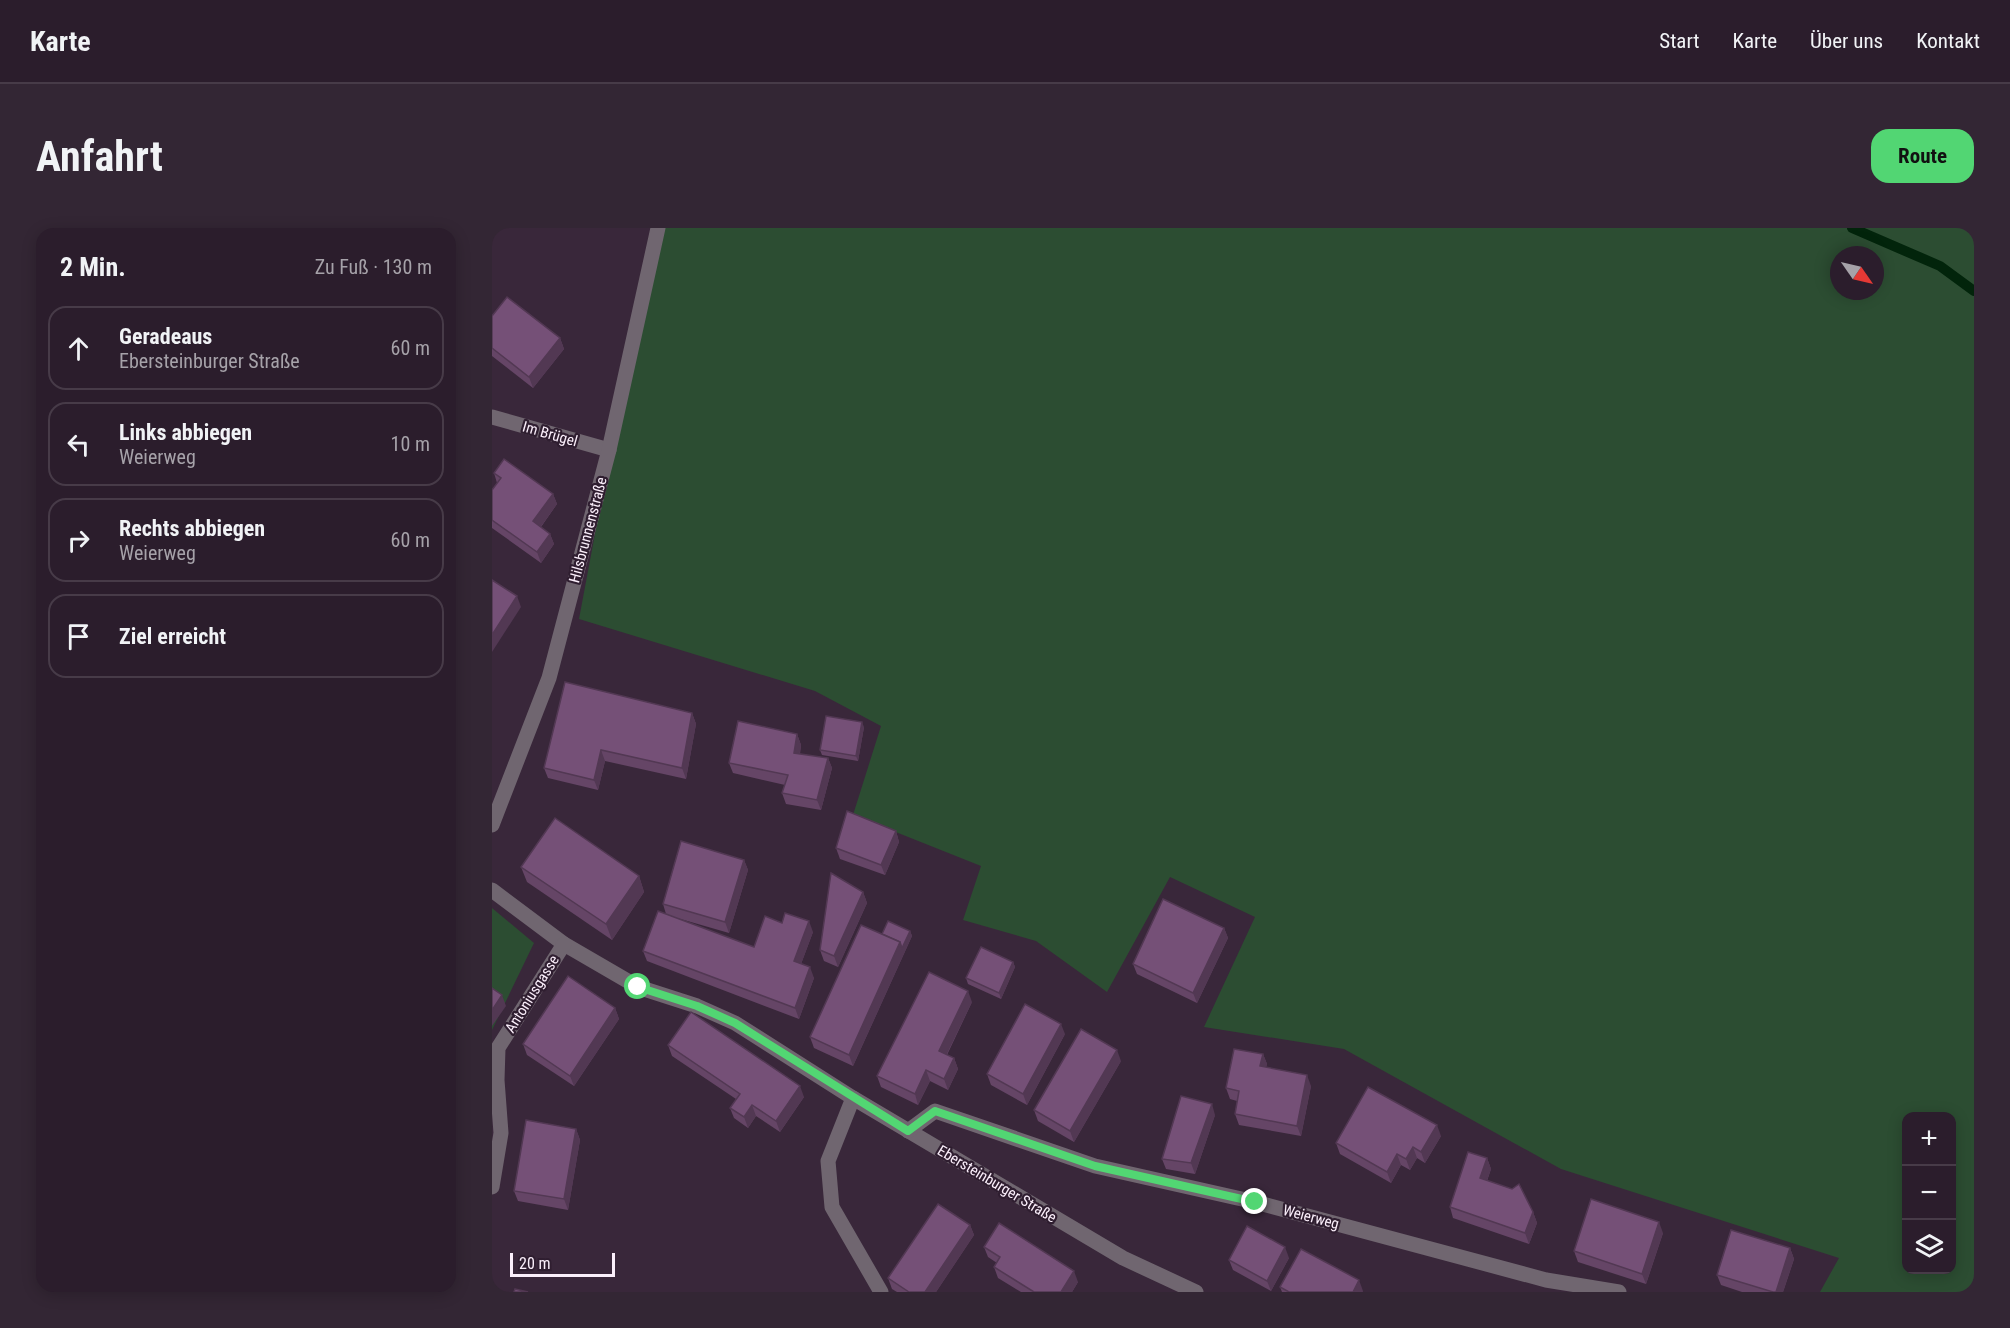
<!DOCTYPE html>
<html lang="de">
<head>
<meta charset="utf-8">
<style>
  :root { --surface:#2b1d2c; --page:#332634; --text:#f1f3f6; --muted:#a6a2a9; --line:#473b48; --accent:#52d673 }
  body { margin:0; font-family:"Roboto Condensed",sans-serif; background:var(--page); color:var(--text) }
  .controls { position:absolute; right:18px; bottom:18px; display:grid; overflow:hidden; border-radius:12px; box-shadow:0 3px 15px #0003 }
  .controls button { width:54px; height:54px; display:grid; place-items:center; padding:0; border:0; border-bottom:2px solid var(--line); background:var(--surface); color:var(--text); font:30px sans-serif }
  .compass { position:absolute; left:1338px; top:18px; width:54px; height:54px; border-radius:50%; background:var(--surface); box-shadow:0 3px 15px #0003; rotate:124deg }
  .scale { position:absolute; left:18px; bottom:15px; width:105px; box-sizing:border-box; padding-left:6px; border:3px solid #fbeffb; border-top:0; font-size:16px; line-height:21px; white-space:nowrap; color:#fbeffb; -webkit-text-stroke:4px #2f1e30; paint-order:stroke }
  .stop { position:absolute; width:18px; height:18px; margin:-14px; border:4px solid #52d673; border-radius:50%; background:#fff }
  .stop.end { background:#52d673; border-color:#fff; box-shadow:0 2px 6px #0008 }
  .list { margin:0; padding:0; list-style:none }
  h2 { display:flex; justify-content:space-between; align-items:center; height:78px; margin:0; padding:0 24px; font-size:26px }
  h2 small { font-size:20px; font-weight:400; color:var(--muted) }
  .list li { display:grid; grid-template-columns:39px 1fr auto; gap:18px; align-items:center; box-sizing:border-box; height:84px; margin:0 12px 12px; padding:0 12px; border:2px solid var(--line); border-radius:18px }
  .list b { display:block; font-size:22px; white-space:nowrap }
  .list p { margin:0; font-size:20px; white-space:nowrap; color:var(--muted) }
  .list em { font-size:20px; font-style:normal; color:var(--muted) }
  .icon { flex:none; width:33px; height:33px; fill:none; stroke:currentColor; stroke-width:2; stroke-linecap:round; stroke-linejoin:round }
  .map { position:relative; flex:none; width:1482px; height:1064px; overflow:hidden; border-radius:18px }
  header { display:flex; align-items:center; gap:36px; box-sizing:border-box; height:84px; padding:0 30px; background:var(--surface); border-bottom:2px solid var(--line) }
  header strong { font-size:28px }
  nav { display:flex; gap:33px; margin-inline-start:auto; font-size:21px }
  .intro { display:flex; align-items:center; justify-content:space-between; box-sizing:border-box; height:144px; padding:0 36px }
  h1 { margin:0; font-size:42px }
  .button { padding:15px 27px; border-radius:18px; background:var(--accent); color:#111; font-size:21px; font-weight:700 }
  main { display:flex; gap:36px; padding:0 36px }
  aside { flex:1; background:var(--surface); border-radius:18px; box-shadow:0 3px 15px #0003 }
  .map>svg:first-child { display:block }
  .green { fill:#2c4d32; fill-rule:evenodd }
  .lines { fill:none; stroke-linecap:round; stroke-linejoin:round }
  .stream { stroke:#02240b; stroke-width:10 }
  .minor { stroke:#706670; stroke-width:15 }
  .wall { fill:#654566 }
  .shaded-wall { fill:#523853 }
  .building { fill:#755077; stroke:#523853; stroke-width:1.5 }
  .route { stroke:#52d673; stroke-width:8 }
  .labels { text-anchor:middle; stroke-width:4.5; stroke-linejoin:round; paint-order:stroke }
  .street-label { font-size:15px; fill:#fbeffb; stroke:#2f1e30 }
</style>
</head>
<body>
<header>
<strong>Karte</strong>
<nav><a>Start</a><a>Karte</a><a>Über uns</a><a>Kontakt</a></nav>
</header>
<div class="intro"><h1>Anfahrt</h1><a class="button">Route</a></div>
<main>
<aside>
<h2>2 Min.<small>Zu Fuß · 130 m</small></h2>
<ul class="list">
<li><svg class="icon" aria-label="ahead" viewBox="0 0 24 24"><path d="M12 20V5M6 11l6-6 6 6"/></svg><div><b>Geradeaus</b><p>Ebersteinburger Straße</p></div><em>60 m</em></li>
<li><svg class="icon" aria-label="left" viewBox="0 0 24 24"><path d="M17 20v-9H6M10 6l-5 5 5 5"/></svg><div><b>Links abbiegen</b><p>Weierweg</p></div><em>10 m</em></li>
<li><svg class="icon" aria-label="right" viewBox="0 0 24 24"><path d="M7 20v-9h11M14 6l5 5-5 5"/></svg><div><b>Rechts abbiegen</b><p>Weierweg</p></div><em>60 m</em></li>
<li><svg class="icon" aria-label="arrive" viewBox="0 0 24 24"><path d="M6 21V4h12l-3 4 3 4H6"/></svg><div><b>Ziel erreicht</b></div></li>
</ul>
</aside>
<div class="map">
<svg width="1482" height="1064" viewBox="0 0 1482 1064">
  <rect width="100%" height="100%" fill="#39273a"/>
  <g class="green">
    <path d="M166 0H1482V1064H1328L1347 1030 1069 941 852 821 712 799 763 689 678 649 615 764 544 713 471 692 489 638 361 587 389 498 323 463 87 391 129 167ZM1347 27H1383V63H1347ZM1414 888H1460V1042H1414Z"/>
    <polygon points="0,680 42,715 0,802"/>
  </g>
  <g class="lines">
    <polyline class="stream" points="1360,0 1448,38 1482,63"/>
    <g class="minor">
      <polyline points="0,189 117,222"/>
      <polyline points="0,597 57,450 117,222 166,0"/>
      <polyline points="0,662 72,716 146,759 205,778 243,795 361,870 631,1030 704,1064"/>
      <polyline points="361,870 336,933 340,979 389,1064"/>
      <polyline points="416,903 443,883 603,938 763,974 1054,1052 1127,1064"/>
      <polyline points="0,959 9,905 5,852 6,820 72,716"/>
    </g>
  </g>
  <g class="wall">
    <polygon points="0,88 68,110 72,121 41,160 0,128"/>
    <polygon points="2,245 61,266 65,276 49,299 58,306 62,316 49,335 0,300 0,262 5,255"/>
    <polygon points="200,485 204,496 194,551 113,533 106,562 56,550 52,540"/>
    <polygon points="372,499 366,533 330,527 328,522"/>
    <polygon points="305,506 309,517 308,526 336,530 340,540 329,582 294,576 290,565 293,557 241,545 237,535"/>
    <polygon points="404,603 407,614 393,647 348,631 344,620"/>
    <polygon points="252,632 256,642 237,705 185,690 262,719 290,695 321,704 309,736 322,750 307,791 155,733 151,723 174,686 171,676"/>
    <polygon points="29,639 147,648 152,664 120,712 35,654"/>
    <polygon points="371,664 375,675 346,739 332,733 328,722"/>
    <polygon points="732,700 736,710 705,775 645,746 641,736"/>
    <polygon points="418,703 420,708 361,838 322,820 318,809 390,706"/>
    <polygon points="521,734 523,739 509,771 476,756 474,750"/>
    <polygon points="480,774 455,827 462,830 466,841 456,862 438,853 426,877 389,859 385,848"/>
    <polygon points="123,780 127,791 82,858 35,827 31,816"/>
    <polygon points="573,806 535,877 499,857 495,846"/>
    <polygon points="176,817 312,869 288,904 264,888 256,900 242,890 238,880 244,871 180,828"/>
    <polygon points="771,826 775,836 774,839 819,858 809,908 747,897 743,886 745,873 738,871 734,860"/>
    <polygon points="629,833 582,914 546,893 542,882"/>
    <polygon points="723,887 703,946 674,941 670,931"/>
    <polygon points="84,901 88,912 76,982 26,973 22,963"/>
    <polygon points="949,908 933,935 925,930 918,942 909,937 899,955 848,926 844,915"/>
    <polygon points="995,930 999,941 995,953 1041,984 1045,995 1037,1016 961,990 958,979"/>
    <polygon points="478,997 482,1007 444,1064 405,1064 400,1061 396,1050"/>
    <polygon points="1171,1005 1154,1056 1086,1034 1082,1023"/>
    <polygon points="492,1019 586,1054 580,1064 529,1064 506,1050 502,1039 505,1035 496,1029"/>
    <polygon points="1298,1020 1302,1031 1291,1064 1250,1064 1229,1057 1225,1047"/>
    <polygon points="797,1030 779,1063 741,1042 737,1032"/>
    <polygon points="788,1059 871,1063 870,1064 790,1064"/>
  </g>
  <g class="shaded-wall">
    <polygon points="68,110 72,121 41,160 37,149"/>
    <polygon points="61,266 65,276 45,304 41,293"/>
    <polygon points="58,306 62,316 49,335 45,324"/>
    <polygon points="25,368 29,379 0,424 0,407"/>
    <polygon points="200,485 204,496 194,551 190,540"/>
    <polygon points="370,494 372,499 366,533 364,528"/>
    <polygon points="305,506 309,517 306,536 302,525"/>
    <polygon points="109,522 113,533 106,562 102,552"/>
    <polygon points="336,530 340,540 329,582 325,572"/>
    <polygon points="404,603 407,614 393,647 389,637"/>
    <polygon points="252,632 256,642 237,705 233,694"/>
    <polygon points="147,648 152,664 120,712 114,696"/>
    <polygon points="371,664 375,675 346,739 342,728"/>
    <polygon points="317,693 321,704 306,744 302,733"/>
    <polygon points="732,700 736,710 705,775 701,765"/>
    <polygon points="418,703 420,708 361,838 357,827 408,714"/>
    <polygon points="521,734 523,739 509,771 507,765"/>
    <polygon points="318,739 322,750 307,791 303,780"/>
    <polygon points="476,763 480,774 451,834 447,823"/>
    <polygon points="10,767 14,778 0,798 0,782"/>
    <polygon points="123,780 127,791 82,858 78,848"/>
    <polygon points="569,796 573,806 535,877 531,866"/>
    <polygon points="625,822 629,833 582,914 578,903"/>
    <polygon points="771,826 775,836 772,849 768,838"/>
    <polygon points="462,830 466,841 456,862 452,851"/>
    <polygon points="434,842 438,853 426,877 423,866"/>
    <polygon points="815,847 819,858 809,908 805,898"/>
    <polygon points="308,858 312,869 288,904 284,893"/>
    <polygon points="720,876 723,887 703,946 699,935"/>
    <polygon points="260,877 264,888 256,900 252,889"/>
    <polygon points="945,897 949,908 933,935 929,924"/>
    <polygon points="84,901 88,912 76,982 72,971"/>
    <polygon points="921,919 925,930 918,942 914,931"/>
    <polygon points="905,926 909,937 899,955 895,944"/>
    <polygon points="995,930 999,941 992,961 988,950"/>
    <polygon points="1041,984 1045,995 1037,1016 1033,1005"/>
    <polygon points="1167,994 1171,1005 1154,1056 1150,1046"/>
    <polygon points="478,997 482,1007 444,1064 433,1064"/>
    <polygon points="793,1019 797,1030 779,1063 775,1053"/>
    <polygon points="1298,1020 1302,1031 1291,1064 1284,1064"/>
    <polygon points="582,1043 586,1054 580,1064 569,1064"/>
    <polygon points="867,1052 871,1063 870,1064 861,1064"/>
  </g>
  <g class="building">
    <polygon points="15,69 68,110 37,149 0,120 0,88"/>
    <polygon points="12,231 61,266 41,293 58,306 45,324 0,292 0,262 9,250 2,245"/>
    <polygon points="0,352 25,368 0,407"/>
    <polygon points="73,454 200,485 190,540 109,522 102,552 52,540"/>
    <polygon points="334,488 370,494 364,528 328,522"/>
    <polygon points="246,493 305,506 302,525 336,530 325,572 290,565 296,547 237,535"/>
    <polygon points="355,583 404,603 389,637 344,620"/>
    <polygon points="63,590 147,648 114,696 29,639"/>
    <polygon points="189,613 252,632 233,694 171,676"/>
    <polygon points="339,645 371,664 342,728 328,722"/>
    <polygon points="671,671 732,700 701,765 641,736"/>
    <polygon points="166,683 262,719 273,688 290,695 293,685 317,693 302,733 318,739 303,780 151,723"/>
    <polygon points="396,693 418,703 410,720 408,714 390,706"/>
    <polygon points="369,697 408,714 357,827 318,809"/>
    <polygon points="489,719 521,734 507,765 474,750"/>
    <polygon points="437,744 476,763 447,823 462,830 452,851 434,842 423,866 385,848"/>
    <polygon points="76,748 123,780 78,848 31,816"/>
    <polygon points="0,760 10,767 0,782"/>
    <polygon points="533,776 569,796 531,866 495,846"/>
    <polygon points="199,784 308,858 284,893 260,877 252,889 238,880 248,866 176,817"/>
    <polygon points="589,801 625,822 578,903 542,882"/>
    <polygon points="742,821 771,826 768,838 815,847 805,898 743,886 747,863 734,860"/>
    <polygon points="876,859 945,897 929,924 921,919 914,931 905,926 895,944 844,915"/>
    <polygon points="689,868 720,876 699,935 670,931"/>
    <polygon points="34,892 84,901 72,971 22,963"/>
    <polygon points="976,924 995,930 988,950 1020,961 1027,956 1041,984 1033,1005 958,979"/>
    <polygon points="1099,971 1167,994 1150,1046 1082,1023"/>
    <polygon points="446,976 478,997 433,1064 417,1064 396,1050"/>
    <polygon points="507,995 582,1043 569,1064 542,1064 502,1039 508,1029 492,1019"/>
    <polygon points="755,998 793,1019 775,1053 737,1032"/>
    <polygon points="1239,1002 1298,1020 1284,1064 1281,1064 1225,1047"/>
    <polygon points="809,1021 867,1052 861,1064 797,1064 788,1059"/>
    <polygon points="23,1061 36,1064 22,1064"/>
  </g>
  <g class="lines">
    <polyline class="route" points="146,759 205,778 243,795 416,903 443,883 603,938 763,974"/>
  </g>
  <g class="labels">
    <g class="street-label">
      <text transform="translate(58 206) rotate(16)" y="5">Im Brügel</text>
      <text transform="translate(96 302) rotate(-75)" y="5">Hilsbrunnenstraße</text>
      <text transform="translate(40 766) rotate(-58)" y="5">Antoniusgasse</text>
      <text transform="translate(505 956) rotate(31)" y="5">Ebersteinburger Straße</text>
      <text transform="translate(819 989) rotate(15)" y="5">Weierweg</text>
    </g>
  </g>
</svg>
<div class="controls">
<button>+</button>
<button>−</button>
<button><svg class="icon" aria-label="layers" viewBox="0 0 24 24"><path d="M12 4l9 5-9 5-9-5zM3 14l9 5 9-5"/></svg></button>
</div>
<svg class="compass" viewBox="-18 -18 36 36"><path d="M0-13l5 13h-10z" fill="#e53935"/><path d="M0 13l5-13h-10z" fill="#a6a2a9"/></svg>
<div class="scale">20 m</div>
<div class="stop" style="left:146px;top:759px"></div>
<div class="stop end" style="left:763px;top:974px"></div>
</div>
</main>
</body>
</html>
